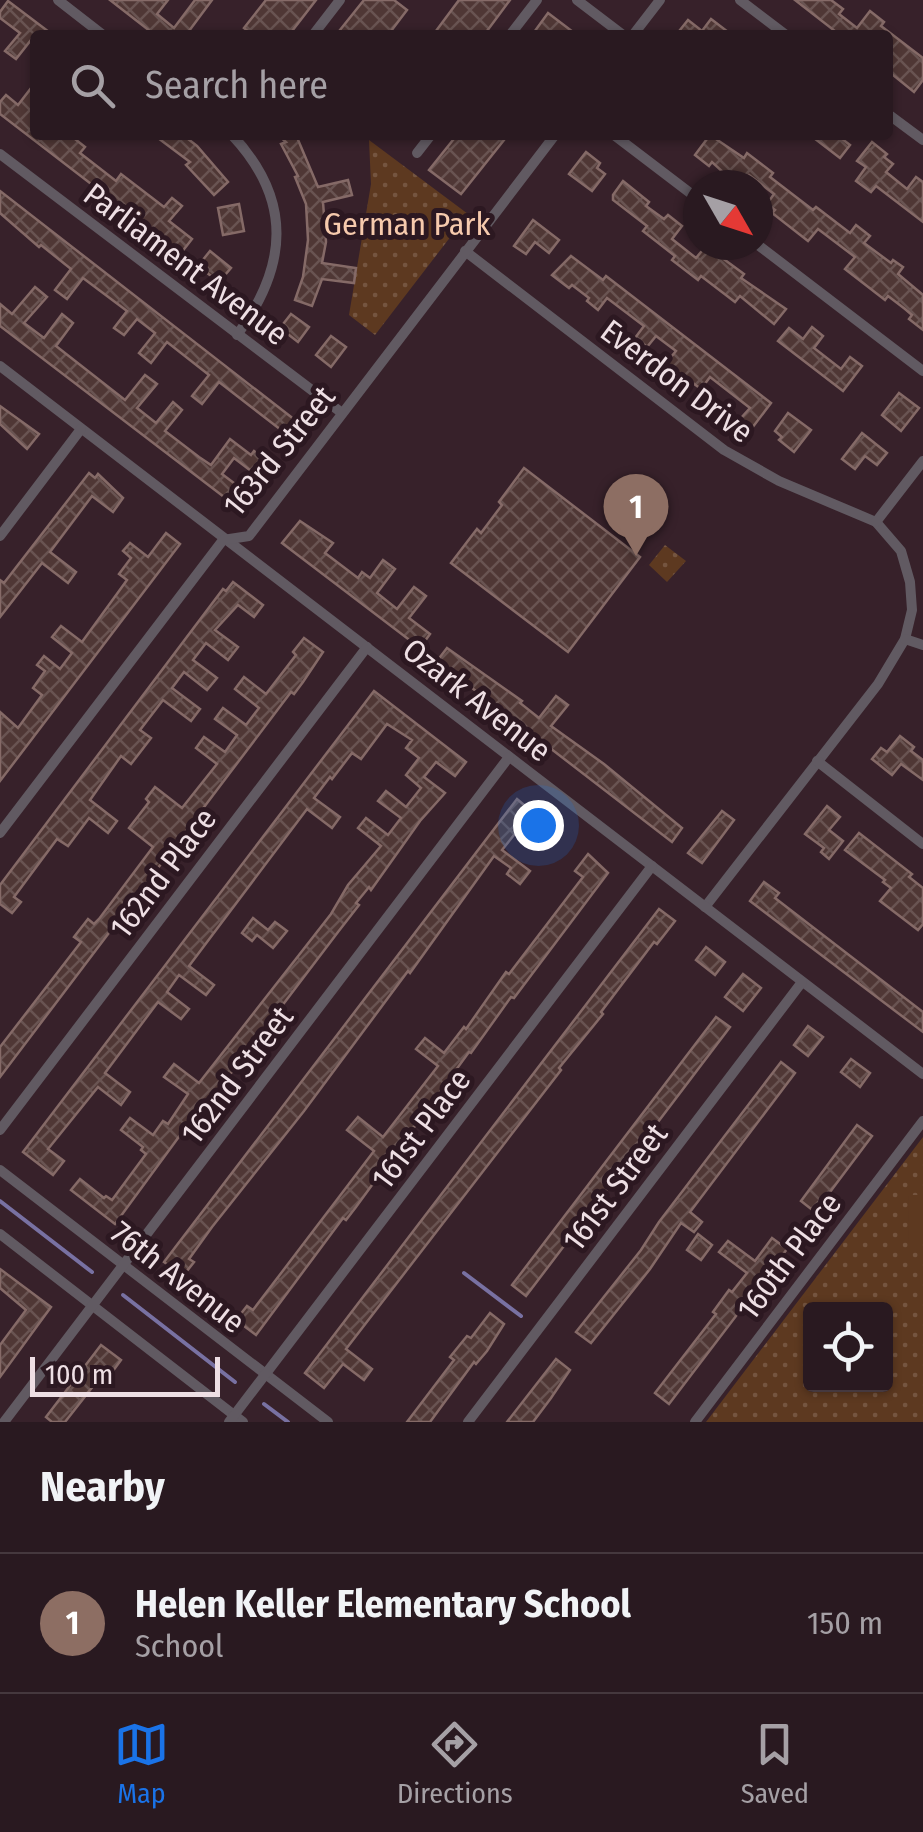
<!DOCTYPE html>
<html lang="en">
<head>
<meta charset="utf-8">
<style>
  :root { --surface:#291920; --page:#35262d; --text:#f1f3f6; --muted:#a5a0a5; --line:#45383e; --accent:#1a73e8 }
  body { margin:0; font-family:"Fira Sans Condensed",sans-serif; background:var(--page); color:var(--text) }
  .controls { position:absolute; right:30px; bottom:30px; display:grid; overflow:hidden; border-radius:10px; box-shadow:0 2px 8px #0004 }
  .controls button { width:90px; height:90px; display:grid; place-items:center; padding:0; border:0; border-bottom:2px solid var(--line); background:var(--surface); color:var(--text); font:50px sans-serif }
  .compass { position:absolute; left:683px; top:170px; width:90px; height:90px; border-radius:50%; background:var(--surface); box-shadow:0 2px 8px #0004; rotate:129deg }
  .scale { position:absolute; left:30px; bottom:25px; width:190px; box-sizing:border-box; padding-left:10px; border:5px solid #eedfe4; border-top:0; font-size:28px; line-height:35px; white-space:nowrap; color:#eedfe4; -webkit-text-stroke:8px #2c1821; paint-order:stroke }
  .you { position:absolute; left:538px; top:825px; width:35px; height:35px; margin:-25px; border:8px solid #fff; border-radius:50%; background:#1a73e8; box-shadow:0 0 0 15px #1a73e833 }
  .badge { display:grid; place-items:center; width:65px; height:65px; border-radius:50%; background:var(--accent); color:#fff; font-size:32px; font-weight:700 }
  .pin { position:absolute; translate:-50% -82px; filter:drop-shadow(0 2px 5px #0008) }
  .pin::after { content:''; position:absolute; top:52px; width:35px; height:30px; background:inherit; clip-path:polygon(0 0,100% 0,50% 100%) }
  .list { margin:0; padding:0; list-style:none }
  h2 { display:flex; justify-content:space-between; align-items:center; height:130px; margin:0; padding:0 40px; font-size:42px }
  h2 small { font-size:32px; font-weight:400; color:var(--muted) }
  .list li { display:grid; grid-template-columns:65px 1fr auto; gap:30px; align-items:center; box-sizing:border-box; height:140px; padding:0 40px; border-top:2px solid var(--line) }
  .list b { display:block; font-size:38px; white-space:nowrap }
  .list p { margin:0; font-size:32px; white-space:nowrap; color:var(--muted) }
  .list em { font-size:32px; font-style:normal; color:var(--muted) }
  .icon { flex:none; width:55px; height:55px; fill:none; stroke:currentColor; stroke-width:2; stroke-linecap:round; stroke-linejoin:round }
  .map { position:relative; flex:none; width:923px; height:1422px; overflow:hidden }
  .search { position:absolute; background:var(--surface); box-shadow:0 2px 8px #0004; left:30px; right:30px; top:30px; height:110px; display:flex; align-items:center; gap:25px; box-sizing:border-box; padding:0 35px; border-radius:10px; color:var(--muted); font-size:38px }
  .sheet { height:270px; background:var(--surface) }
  nav { display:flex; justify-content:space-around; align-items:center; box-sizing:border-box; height:140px; border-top:2px solid var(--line); background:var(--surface); font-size:28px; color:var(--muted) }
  nav a { display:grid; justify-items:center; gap:5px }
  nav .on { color:var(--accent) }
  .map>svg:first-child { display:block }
  .park { fill:url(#park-dots); fill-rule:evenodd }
  .garden { fill:#5d3920 }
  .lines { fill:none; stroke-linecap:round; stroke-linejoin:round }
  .stream { stroke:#7871a2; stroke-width:4 }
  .building { fill:url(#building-cross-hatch); stroke:#856a67; stroke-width:2.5 }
  .minor { stroke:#615a62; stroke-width:10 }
  .labels { text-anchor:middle; stroke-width:10; stroke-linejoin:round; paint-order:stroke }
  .park-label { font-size:32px; fill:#f6caad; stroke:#2c1821 }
  .street-label { font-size:32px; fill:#eedfe4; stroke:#2c1821 }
</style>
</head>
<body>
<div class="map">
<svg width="923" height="1422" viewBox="0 0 923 1422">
  <defs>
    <pattern id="park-dots" width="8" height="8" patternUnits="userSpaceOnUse" patternTransform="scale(2.5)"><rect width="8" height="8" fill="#5d3920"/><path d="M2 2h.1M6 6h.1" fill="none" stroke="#755540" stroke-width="1.8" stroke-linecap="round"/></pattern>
    <pattern id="building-cross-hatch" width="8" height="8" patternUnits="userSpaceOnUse" patternTransform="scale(2.5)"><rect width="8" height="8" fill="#4f3735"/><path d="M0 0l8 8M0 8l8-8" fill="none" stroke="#695452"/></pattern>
  </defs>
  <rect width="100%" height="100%" fill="#37212a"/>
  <g class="park">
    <polygon points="369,140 468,214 375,335 349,315 371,184"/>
    <polygon points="665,545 686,561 667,582 649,565"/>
    <path d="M923 1137V1422H706ZM810 1310H886V1384H810Z"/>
  </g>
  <polygon class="garden" points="908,1195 923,1195 923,1244 909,1244"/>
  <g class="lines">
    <g class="stream">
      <polyline points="0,1201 92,1272"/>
      <polyline points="464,1273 521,1316"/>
      <polyline points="123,1295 235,1382"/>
      <polyline points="264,1404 288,1422"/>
    </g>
  </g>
  <g class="building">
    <polygon points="110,0 168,0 157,14 174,28 195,0 212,0 186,35 155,35"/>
    <polygon points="266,0 316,0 289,35 253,35 244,28"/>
    <polygon points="364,0 394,0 407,10 388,35 336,35"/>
    <polygon points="459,0 510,0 484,35 433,35"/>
    <polygon points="795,0 831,0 843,9 839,14 857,28 870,11 884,22 881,26 923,58 923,80 914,92 888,71 888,35 840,35"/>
    <polygon points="8,1 53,35 35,35 35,44 31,40 16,59 5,51 20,33 0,18 0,12"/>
    <polygon points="548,13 577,35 532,35"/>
    <polygon points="711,19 732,35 676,35 688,20 702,31"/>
    <polygon points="35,83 35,135 70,135 85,147 80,153 116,181 121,174 164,207 172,198 182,206 169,221 192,239 181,253 0,114 0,102 6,95 18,105"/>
    <polygon points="154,135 183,135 197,146 228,182 214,195 186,165 190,162"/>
    <polygon points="278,135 296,135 318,187 348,180 352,195 323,202 326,242 322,263 356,268 354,283 322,279 312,306 295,300 303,277 308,240 306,204 295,177 298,176 281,144 286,142"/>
    <polygon points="457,135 508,135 461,194 429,170"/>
    <polygon points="710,135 744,158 747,153 773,173 770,177 813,210 816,207 850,233 856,225 870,236 864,243 891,263 893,260 903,267 898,274 923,295 923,330 909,319 912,315 905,309 888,296 885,300 845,269 855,257 818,229 808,241 772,213 775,210 767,204 774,194 749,175 741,185 737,185 712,162 709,166 695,155"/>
    <polygon points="810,135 837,135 850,145 840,158"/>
    <polygon points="872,142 887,154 884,157 893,164 886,172 907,189 916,177 923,182 923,222 876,186 871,192 856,181 866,167 857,161"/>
    <polygon points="586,152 600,163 597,168 605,174 592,191 569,174"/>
    <polygon points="623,181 649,202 646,206 664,219 668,215 682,226 672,239 696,258 706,246 744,274 741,278 786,309 774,324 740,296 735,302 701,276 698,280 672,260 675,256 643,231 647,226 613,200 613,195"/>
    <polygon points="0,191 295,420 285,433 219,382 202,404 192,396 209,375 167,342 151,363 139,353 155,333 137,319 124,335 114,328 127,311 83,278 67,299 55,290 71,269 41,245 39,247 0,213"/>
    <polygon points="239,204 244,231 223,235 218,208"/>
    <polygon points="533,220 559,240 549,253 535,242 526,254 514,246"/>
    <polygon points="210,251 231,268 219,282 198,266"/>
    <polygon points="571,256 603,280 606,276 771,403 752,428 740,419 750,408 710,377 701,389 678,372 666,363 676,351 656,336 647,347 635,338 644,326 607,298 598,310 587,301 589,298 572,285 569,288 552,275"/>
    <polygon points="35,287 47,297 24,323 44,338 62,314 73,323 56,346 125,400 145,375 157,384 137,408 156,423 173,402 182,410 165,431 199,457 211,465 230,439 251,455 254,451 266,460 255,474 234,458 222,474 243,490 232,503 0,326 0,304 12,314"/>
    <polygon points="291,314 309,327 298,342 280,328"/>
    <polygon points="812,327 823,336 814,348 841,369 850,357 862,366 843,391 778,341 789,328 803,339"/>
    <polygon points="331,336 346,347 331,367 316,355"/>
    <polygon points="899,393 919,408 901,431 882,415"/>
    <polygon points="0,406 39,434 27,449 0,424"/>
    <polygon points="788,413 811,430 794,452 779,440 782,437 775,431"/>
    <polygon points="862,433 887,453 877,465 865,456 855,469 842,459"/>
    <polygon points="524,468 640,557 568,652 451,563 477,529 481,533 502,505 499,502"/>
    <polygon points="89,473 95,478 98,474 123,498 113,512 92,496 50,552 76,572 68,583 42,563 0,617 0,580 4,583"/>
    <polygon points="300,521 333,543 325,553 358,578 362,572 370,578 383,560 395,569 377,593 397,609 414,587 426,596 409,618 430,634 420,648 282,543"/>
    <polygon points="166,533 180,544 0,781 0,712 18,728 42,695 33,688 45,671 37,665 44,656 60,669 72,653 52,637 61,626 82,642 127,580 119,574 131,558 123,551 130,543 148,557"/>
    <polygon points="233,582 263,605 254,617 238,605 215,630 238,647 228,660 206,643 193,660 217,678 207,690 184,672 172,688 200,709 191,721 163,700 140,730 151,738 131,764 121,756 90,800 117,821 108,833 89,818 68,846 57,839 14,897 21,902 12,913 0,904 0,885 223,589 226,591"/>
    <polygon points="304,638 323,652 303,682 294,694 291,692 0,1077 0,1047 81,942 74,937 88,919 94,924 99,919 153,847 129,828 149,802 146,799 155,787 182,808 217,764 196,748 204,737 225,752 237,735 215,719 223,708 246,725 259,708 235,689 244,677 266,694 296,655 293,652"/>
    <polygon points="447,648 522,701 520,703 539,718 556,696 568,705 551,726 604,764 682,828 672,842 437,661"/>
    <polygon points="374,691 466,762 455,776 436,762 424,777 445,793 420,821 371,890 369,887 356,903 359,905 338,932 203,1110 200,1108 115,1224 71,1190 80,1179 104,1198 106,1196 112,1200 146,1154 141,1150 143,1147 121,1130 130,1118 153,1135 163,1121 168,1124 188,1094 164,1077 174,1064 199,1083 331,914 348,885 381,846 358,828 366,818 388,835 401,818 378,801 386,791 406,807 421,788 406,775 419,758 406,748 412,740 387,724 361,759 352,753 332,779 330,777 314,798 340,817 332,828 307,809 189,966 214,985 206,995 179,975 167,992 189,1009 181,1019 158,1002 105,1073 130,1092 121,1105 98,1087 48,1149 64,1161 53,1175 23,1152"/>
    <polygon points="900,736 914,747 911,751 923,760 923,780 901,764 892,775 872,759 881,748 887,752"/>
    <polygon points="517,799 537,816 526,830 521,826 502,850 530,871 520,884 507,874 511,868 494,856 410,973 408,971 304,1111 212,1227 189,1259 194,1262 183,1276 164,1262"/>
    <polygon points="827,806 840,817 829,830 843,841 829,859 821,852 824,848 805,834"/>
    <polygon points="722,811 734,820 702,863 688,853"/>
    <polygon points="859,833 912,874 909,877 923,888 923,924 918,930 880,901 891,888 883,882 885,880 845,850"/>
    <polygon points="588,854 608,873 514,998 511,997 471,1053 469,1052 356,1207 346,1220 343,1218 256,1335 236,1320 247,1306 253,1310 374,1151 347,1130 358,1117 383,1137 438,1066 416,1049 425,1038 444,1053 464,1027 466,1029 506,972 509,974 583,877 575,871"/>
    <polygon points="764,882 779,893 775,898 923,1012 923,1032 750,901"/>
    <polygon points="659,909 675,921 657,944 654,942 601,1012 603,1014 559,1068 561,1070 346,1349 372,1369 364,1380 343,1364 324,1388 305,1373"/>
    <polygon points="253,918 268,930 275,922 287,931 273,948 257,935 252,941 242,933"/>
    <polygon points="706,947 725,962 715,975 696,960"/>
    <polygon points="743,974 761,988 743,1011 725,997"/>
    <polygon points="716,1017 730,1027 526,1296 512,1285"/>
    <polygon points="808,1026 823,1037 808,1056 794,1045"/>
    <polygon points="851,1059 870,1073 860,1087 841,1072"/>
    <polygon points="781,1062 795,1073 690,1212 702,1222 694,1232 681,1223 650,1269 591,1343 576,1332 641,1250 659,1222"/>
    <polygon points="857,1125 872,1136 815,1212 801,1201"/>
    <polygon points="698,1234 712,1245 701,1260 687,1250"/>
    <polygon points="772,1238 787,1249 669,1404 655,1393 716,1314 713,1312 729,1290 732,1292 747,1273 719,1252 728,1241 755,1261"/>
    <polygon points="0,1269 51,1307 0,1377 0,1345 26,1310 0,1288"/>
    <polygon points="490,1313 504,1324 487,1351 476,1364 474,1362 430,1422 407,1422 454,1360 450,1357 467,1336 471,1338"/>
    <polygon points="101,1345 121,1360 110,1375 105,1371 65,1422 52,1422 46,1417"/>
    <polygon points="556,1359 570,1370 551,1398 533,1422 507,1422"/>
  </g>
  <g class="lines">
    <g class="minor">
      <polyline points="58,0 103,35"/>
      <polyline points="577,0 623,35"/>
      <polyline points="740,0 786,35"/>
      <polyline points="313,35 340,0"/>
      <polyline points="510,35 537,0"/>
      <polyline points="633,35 660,0"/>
      <polyline points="888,114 923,140"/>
      <path d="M232 135C293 200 288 266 237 335"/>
      <polyline points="614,135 698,199"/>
      <polyline points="417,153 431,135"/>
      <polyline points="0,154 342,413"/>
      <polyline points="758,245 923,371"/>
      <polyline points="465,251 724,450 779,481 876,522 901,551 910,582 912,610 905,639 878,684 705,907"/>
      <polyline points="0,366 923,1074"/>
      <polyline points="876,522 923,461"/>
      <polyline points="0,536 81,429"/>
      <polyline points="905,639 923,645"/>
      <polyline points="817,761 923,844"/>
      <polyline points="0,833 223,540 249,536 555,135"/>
      <polyline points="0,1130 367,647"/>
      <polyline points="0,1170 328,1422"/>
      <polyline points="0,1234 243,1422"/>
      <polyline points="4,1422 509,757"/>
      <polyline points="229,1422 652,866"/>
      <polyline points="468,1422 802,982"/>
      <polyline points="695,1422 923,1121"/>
    </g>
  </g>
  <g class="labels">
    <g class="park-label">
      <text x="407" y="235">German Park</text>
    </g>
    <g class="street-label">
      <text transform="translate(186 264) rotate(37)" y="11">Parliament Avenue</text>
      <text transform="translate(677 381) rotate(37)" y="11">Everdon Drive</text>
      <text transform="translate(279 451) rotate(-51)" y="11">163rd Street</text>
      <text transform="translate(477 700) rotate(38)" y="11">Ozark Avenue</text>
      <text transform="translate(163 873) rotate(-53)" y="11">162nd Place</text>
      <text transform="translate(237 1075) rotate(-53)" y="11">162nd Street</text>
      <text transform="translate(421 1129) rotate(-53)" y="11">161st Place</text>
      <text transform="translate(615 1187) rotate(-53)" y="11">161st Street</text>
      <text transform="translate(789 1256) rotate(-53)" y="11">160th Place</text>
      <text transform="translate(178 1277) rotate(38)" y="11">76th Avenue</text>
    </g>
  </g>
</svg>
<div class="controls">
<button><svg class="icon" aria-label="locate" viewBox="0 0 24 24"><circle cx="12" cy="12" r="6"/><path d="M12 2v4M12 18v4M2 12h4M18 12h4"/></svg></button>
</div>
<svg class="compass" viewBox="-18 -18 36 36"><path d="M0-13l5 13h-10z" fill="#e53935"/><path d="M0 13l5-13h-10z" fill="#a5a0a5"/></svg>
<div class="scale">100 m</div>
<div class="you"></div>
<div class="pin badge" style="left:636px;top:556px;background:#8d6e63">1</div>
<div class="search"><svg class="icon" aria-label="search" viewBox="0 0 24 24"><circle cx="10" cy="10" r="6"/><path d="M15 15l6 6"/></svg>Search here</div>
</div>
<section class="sheet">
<h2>Nearby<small></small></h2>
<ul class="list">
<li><span class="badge" style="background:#8d6e63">1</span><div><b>Helen Keller Elementary School</b><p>School</p></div><em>150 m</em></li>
</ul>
</section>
<nav>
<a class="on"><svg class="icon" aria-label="map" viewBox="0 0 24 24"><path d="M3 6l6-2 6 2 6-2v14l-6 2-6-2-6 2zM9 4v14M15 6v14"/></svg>Map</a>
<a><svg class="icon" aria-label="directions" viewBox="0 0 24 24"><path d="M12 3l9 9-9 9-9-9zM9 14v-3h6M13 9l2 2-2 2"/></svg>Directions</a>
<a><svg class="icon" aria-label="saved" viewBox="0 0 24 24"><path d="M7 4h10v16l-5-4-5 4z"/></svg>Saved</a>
</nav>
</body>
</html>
